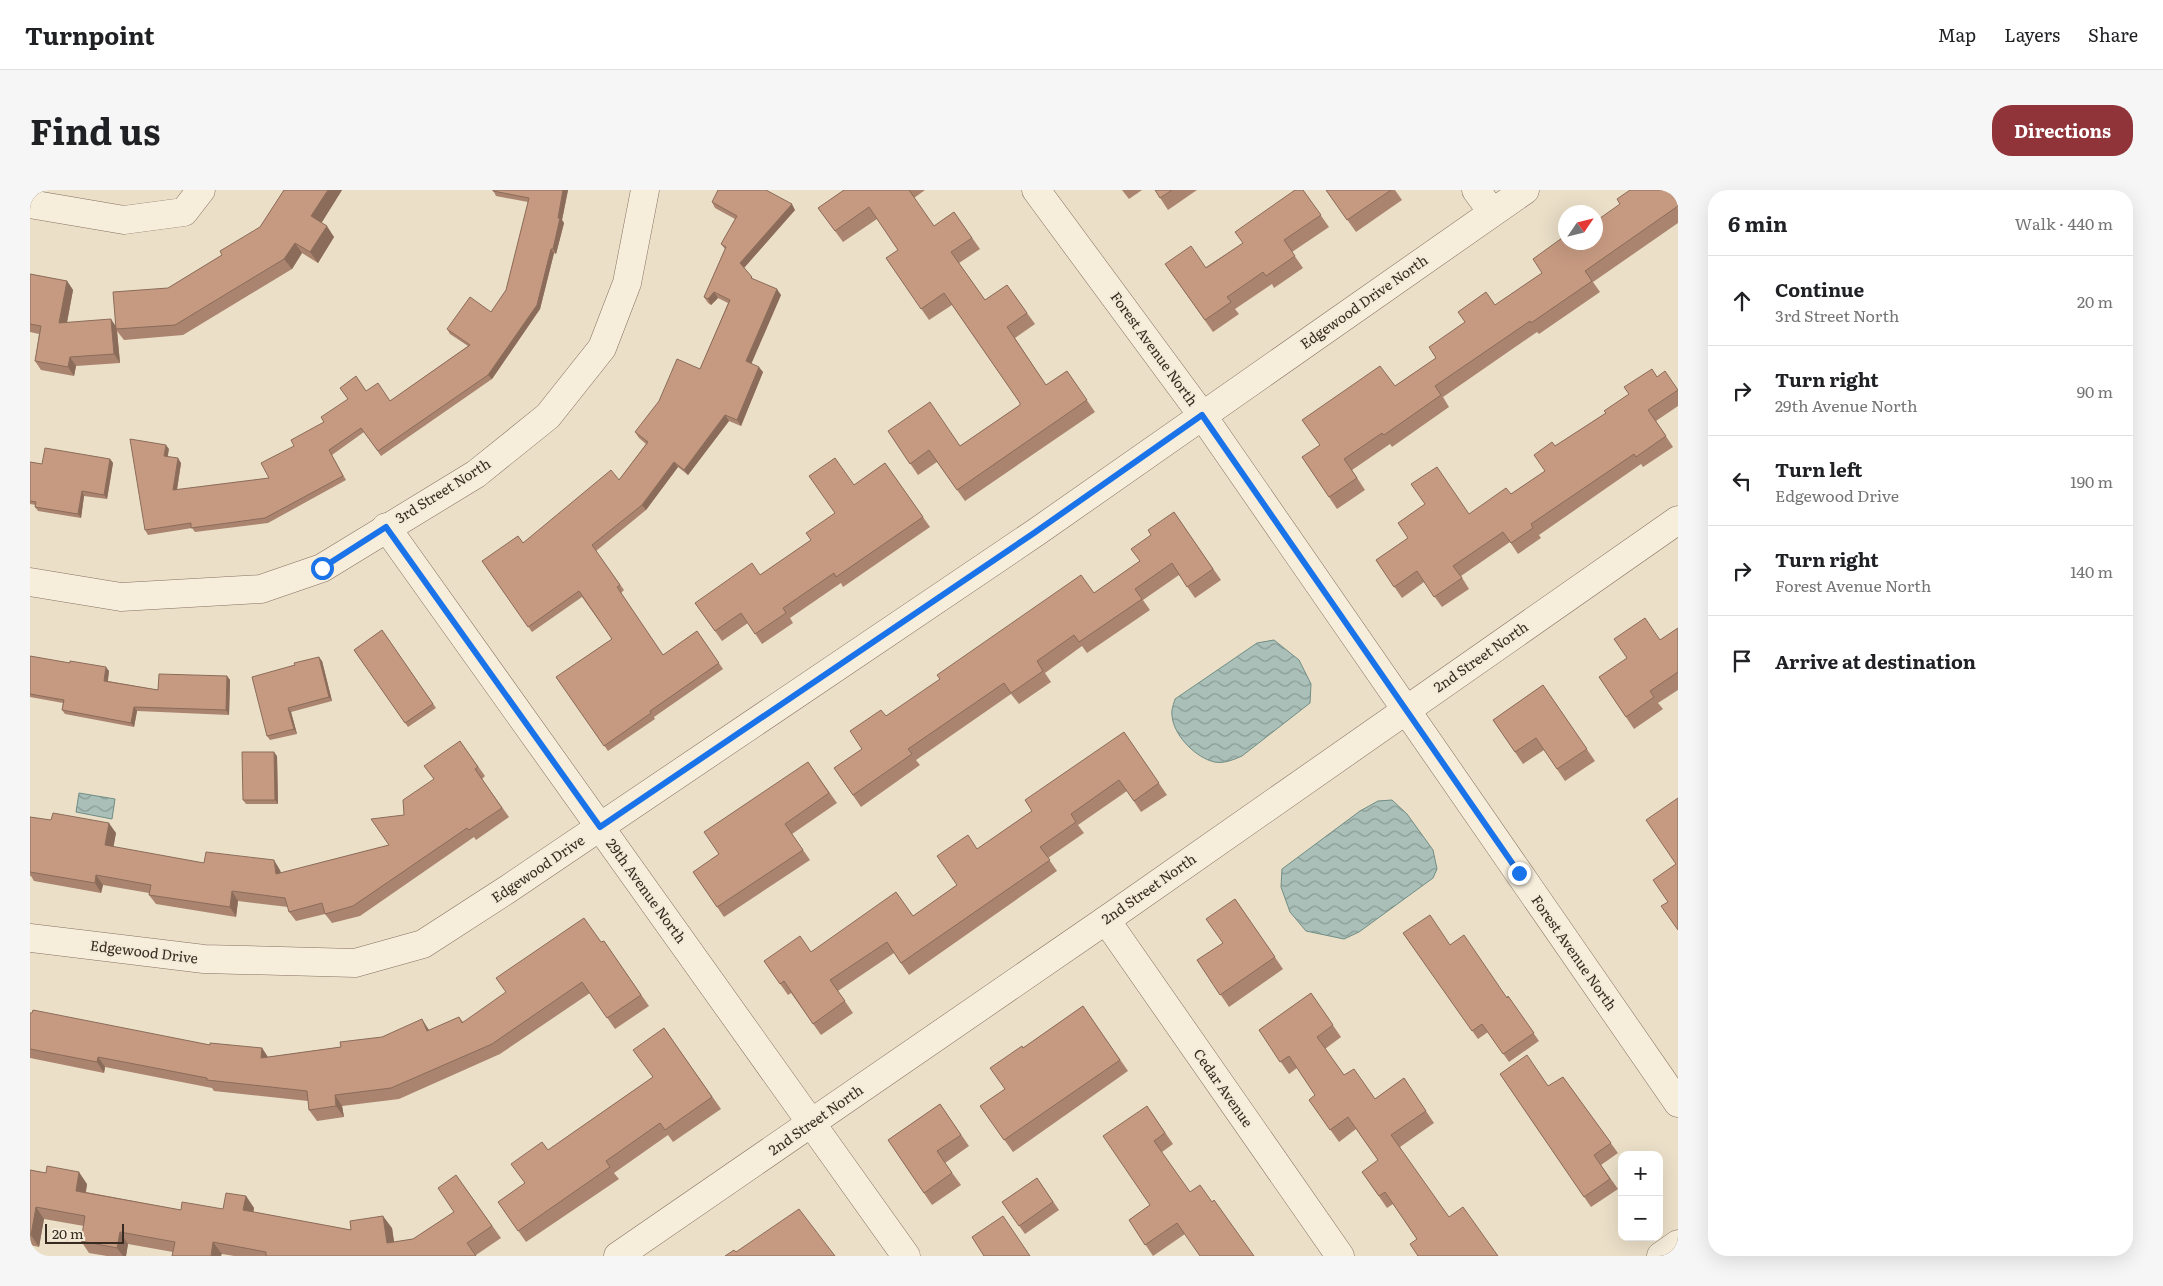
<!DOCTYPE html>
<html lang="en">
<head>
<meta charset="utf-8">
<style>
  :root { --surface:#fff; --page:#f6f6f6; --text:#202124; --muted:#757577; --line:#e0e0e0; --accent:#903439 }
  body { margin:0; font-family:Literata,serif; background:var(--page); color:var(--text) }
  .controls { position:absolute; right:15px; bottom:15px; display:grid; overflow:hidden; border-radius:10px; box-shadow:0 5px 20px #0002 }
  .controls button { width:45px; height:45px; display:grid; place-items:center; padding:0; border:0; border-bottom:1px solid var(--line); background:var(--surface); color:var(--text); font:25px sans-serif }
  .compass { position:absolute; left:1528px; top:15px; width:45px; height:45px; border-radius:50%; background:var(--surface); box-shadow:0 5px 20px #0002; rotate:55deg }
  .scale { position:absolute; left:15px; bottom:12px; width:79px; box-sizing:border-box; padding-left:5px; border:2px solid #372b21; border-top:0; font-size:14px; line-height:18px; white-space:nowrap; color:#372b21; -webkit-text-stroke:4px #f3ead7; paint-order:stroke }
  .stop { position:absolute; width:15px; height:15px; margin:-11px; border:4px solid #1a73e8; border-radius:50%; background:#fff }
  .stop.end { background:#1a73e8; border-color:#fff; box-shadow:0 1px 5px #0008 }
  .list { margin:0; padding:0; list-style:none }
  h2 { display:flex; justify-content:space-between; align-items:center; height:65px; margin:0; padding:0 20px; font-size:21px }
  h2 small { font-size:16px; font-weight:400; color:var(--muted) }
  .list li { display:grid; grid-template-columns:32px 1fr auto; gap:15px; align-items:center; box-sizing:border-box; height:90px; padding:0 20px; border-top:1px solid var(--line) }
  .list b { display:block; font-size:19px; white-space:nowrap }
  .list p { margin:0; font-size:16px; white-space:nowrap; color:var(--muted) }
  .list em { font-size:16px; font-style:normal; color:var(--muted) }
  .icon { flex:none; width:28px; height:28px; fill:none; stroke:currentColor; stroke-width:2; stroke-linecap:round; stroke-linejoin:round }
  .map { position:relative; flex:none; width:1648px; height:1066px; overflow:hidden; border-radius:20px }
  header { display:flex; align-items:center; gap:30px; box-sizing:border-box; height:70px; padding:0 25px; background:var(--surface); border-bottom:1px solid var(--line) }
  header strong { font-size:24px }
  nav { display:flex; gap:28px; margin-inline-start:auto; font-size:18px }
  .intro { display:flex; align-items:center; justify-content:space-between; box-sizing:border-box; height:120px; padding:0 30px }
  h1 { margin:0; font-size:35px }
  .button { padding:12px 22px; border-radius:20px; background:var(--accent); color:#fff; font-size:18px; font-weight:700 }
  main { display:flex; gap:30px; padding:0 30px }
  aside { flex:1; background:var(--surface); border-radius:20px; box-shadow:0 5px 20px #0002 }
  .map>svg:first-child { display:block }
  .water { fill:url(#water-waves); stroke:#708d84 }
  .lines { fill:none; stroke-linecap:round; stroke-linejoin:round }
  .minor-casing { stroke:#86715f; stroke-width:29 }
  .minor { stroke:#f6eddb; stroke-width:28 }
  .wall { fill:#aa846f }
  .shaded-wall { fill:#8b6c5a }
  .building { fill:#c69a81; stroke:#8b6c5a }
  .route { stroke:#1a73e8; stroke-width:6 }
  .labels { text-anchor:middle; stroke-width:4; stroke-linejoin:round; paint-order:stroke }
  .street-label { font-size:14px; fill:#372b21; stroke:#f3ead7 }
</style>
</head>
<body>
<header>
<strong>Turnpoint</strong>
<nav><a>Map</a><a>Layers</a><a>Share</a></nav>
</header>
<div class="intro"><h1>Find us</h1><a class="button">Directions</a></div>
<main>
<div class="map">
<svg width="1648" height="1066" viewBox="0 0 1648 1066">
  <defs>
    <pattern id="water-waves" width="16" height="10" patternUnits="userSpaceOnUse" patternTransform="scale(1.25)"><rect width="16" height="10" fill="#a9bfb8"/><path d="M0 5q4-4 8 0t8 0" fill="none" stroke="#8a9b95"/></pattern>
  </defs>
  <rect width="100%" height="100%" fill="#ebdfc8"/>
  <g class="water">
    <path d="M1244 450 1269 470 1281 494 1280 513 1212 566C1203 570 1191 575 1181 571 1163 565 1143 544 1142 525 1141 520 1144 513 1145 509L1227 453Z"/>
    <polygon points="49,603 85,609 82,629 46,622"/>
    <polygon points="1362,610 1377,624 1403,660 1407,679 1403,688 1329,742 1314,749 1276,741 1260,722 1251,697 1252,679 1330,621 1348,611"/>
  </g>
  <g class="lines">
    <g class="minor-casing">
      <g id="minor">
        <polyline points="1006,0 1172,225 1648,913"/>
        <polyline points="1446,0 1462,22"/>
        <polyline points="0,14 94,30 154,22 171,0"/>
        <polyline points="356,337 876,1066"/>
        <polyline points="0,392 91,407 231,399 292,378 446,284 518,226 572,158 597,93 615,0"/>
        <polyline points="1076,730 1310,1066"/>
        <polyline points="0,748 174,769 325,773 393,754 478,699 1005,343 1495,0"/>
        <polyline points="588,1066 1076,730 1648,330"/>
        <polyline points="1631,1066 1648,1054"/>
      </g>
    </g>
    <use href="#minor" class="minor"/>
  </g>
  <g class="wall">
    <polygon points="254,0 312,0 291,33 304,47 288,73 272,63 262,79 153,145 94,150 87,141 90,173 46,176 44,186 11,180 5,171 9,144 0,142 0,84 37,91 43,100 37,133 86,137 138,98 192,65 230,37"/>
    <polygon points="463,0 538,0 532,30 534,33 526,64 524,63 510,119 462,189 351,266 334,242 302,265 316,290 238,333 165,342 162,338 118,345 115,340 139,259 137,267 151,273 147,300 239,288 264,256 294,232 336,201 360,211 438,156 420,144 417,139 461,122 476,100 498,12 466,6"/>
    <polygon points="814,0 895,0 884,8 904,36 924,22 950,59 929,73 955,110 977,95 1005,134 985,148 1016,195 1037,181 1065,222 935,311 907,272 888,285 858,241 930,256 990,215 990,213 922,115 899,130 856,68 868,60 847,29 813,52 788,18"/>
    <polygon points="1092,0 1112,0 1099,9"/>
    <polygon points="1125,0 1167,0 1138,20"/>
    <polygon points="1273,0 1299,37 1262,62 1273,78 1244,98 1242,94 1205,119 1209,124 1183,142 1135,74 1176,77 1213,53"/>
    <polygon points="1296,0 1365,0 1372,10 1326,42"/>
    <polygon points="1648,0 1648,33 1563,92 1570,102 1509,144 1507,142 1413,207 1419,217 1362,257 1360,254 1322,280 1335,300 1307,319 1272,267 1290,255 1365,196 1406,168 1435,132 1465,115 1512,83 1535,52"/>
    <polygon points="682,12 765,20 714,78 723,89 751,105 721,173 733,182 711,236 699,231 658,285 648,277 616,320 566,361 594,400 591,403 633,465 667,441 693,479 624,527 625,529 578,561 526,487 582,449 552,407 502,442 452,371 493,353 589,290 616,254 609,248 605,242 670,179 698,113 688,108 681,115 678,113 674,107 695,59 691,54 705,29 685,18"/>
    <polygon points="1627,187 1648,200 1648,216 1626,231 1643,257 1613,277 1611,274 1509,345 1511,348 1488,364 1480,352 1431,386 1439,399 1412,417 1394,392 1372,408 1346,370 1378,348 1395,314 1439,324 1481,304 1515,281 1525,256 1576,223"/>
    <polygon points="80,269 83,273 77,309 54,306 51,328 8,321 5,317 6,315 0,314 0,272 12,274"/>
    <polygon points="855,273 900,337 813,397 811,393 760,428 763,433 732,454 718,433 692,451 665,413 730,385 781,350 805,323 824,295"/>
    <polygon points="1144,322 1191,390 1165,408 1149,385 1113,410 1120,420 1057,463 1052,456 1015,483 1021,492 989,514 981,504 886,570 890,575 831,617 804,578 832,559 856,526 1064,403 1110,371 1121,345"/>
    <polygon points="1648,438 1648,500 1628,513 1633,519 1604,539 1569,487 1630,450"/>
    <polygon points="352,440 406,518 378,537 324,460"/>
    <polygon points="0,466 79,481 78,491 128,500 197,486 200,490 199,525 107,521 104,537 35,524 32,520 33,513 0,507"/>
    <polygon points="292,471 302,511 261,522 267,544 240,550 237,546"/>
    <polygon points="1513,495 1565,571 1535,591 1514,560 1493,574 1463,530"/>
    <polygon points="1094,542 1137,605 1111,622 1097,601 1048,635 1054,643 1018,668 1027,681 879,785 864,763 808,801 823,823 791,845 761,803 758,805 734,771 781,762 883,726 927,695 948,659 1002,621"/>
    <polygon points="430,551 455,586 452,589 479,627 446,650 444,647 330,726 302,733 295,724 266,731 259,722 258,717 208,711 206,727 126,714 119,705 119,703 73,695 71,703 4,691 1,686 0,686 0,627 86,643 83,657 174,673 250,680 251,683 359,655 374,625 404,589"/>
    <polygon points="247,566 248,614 216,614 213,610"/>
    <polygon points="778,572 807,613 762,644 780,670 694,727 663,682 689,664"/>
    <polygon points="1205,709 1253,779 1199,817 1167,770 1193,753"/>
    <polygon points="1373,743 1420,755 1477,808 1478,806 1509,851 1479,872 1458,842 1448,849"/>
    <polygon points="574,751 619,816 585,839 560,803 470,864 369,909 312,916 314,927 287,931 279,920 278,911 184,901 182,898 75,877 74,883 0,868 0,823 180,855 232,858 238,867 311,857 400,840 429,827 433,832"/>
    <polygon points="1281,803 1311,847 1295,859 1314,885 1345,909 1374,888 1404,933 1370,957 1387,1049 1363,1014 1357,1018 1332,982 1348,970 1326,939 1309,952 1279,910 1285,905 1267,878 1259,884 1229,840"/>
    <polygon points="1053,816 1098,881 983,962 950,916 975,899 993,858"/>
    <polygon points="634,838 691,919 643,952 638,945 584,983 589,989 496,1052 468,1012 495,993 518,960 623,887"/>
    <polygon points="1470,884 1519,896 1533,887 1588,963 1571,975 1588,999 1561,1017"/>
    <polygon points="910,914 939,956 915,973 931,995 902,1015 858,950"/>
    <polygon points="1117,916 1143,954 1132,962 1155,1044 1123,1066 1099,1030 1120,1015"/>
    <polygon points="0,980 16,983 57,994 56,1002 151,1020 193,1019 216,1006 224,1018 223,1022 321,1040 362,1038 364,1052 383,1049 424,1022 426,985 471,1048 446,1065 446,1066 204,1066 192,1064 143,1062 98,1054 96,1066 77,1066 59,1063 51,1051 54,1036 14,1029 9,1057 0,1055"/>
    <polygon points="1007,988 1029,1020 995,1044 972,1012"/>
  </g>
  <g class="shaded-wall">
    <polygon points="298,0 312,0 289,37 281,26"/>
    <polygon points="533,0 538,0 532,30 534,33 526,64 523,59"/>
    <polygon points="762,14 765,20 713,79 710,73"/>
    <polygon points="297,36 304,47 288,73 280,62"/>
    <polygon points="265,53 272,63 262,79 254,69"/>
    <polygon points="521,59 524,63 510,119 462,189 458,185"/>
    <polygon points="37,91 43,100 35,142 29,133"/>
    <polygon points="747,99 751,105 720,177 716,171"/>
    <polygon points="684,102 688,108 681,115 678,109"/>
    <polygon points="81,129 87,138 86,139 87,141 90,173 84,164"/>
    <polygon points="40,167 46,176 44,186 38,177"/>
    <polygon points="729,177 733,182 711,236 707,230"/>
    <polygon points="695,225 699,231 658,285 654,280"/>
    <polygon points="136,255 139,259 137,271 134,266"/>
    <polygon points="148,268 151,273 146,305 143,300"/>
    <polygon points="80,269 83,273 77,309 74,305"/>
    <polygon points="644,272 648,277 616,320 612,315"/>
    <polygon points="52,301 54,306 51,328 48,324"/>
    <polygon points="289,467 292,471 302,511 299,507"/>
    <polygon points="76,477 79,481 77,495 74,491"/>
    <polygon points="197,486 200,490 199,525 196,520"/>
    <polygon points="104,517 107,521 104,537 101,533"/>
    <polygon points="258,518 261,522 267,544 264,539"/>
    <polygon points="244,562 247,566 248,614 245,610"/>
    <polygon points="79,633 86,643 82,665 75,655"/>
    <polygon points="244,670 250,680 253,694 246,684"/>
    <polygon points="66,685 73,695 71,703 65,693"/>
    <polygon points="202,701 208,711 206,727 200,717"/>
    <polygon points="392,829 399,840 405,852 397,841"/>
    <polygon points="232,858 239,869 231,868"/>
    <polygon points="68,867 75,877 74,883 67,872"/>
    <polygon points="305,905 312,916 314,927 306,916"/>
    <polygon points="49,982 57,994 54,1012 46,1001"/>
    <polygon points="216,1006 224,1018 222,1032 213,1020"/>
    <polygon points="6,1017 14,1029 9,1057 1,1045"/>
    <polygon points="353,1026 362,1038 366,1065 357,1053"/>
    <polygon points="90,1042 98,1054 96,1066 93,1066 87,1058"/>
    <polygon points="183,1052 192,1064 191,1066 181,1066"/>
  </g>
  <g class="building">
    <polygon points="254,0 298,0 281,26 297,36 280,62 265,53 254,69 145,135 86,139 83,102 138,98 192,65 190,61 230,37"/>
    <polygon points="463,0 533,0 528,28 530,28 523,59 521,59 507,115 458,185 348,261 331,238 299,260 313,286 235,328 161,338 161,333 115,340 100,249 136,255 134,266 148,268 143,300 239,288 231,273 264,256 261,250 294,232 291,227 318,209 310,198 326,186 336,201 348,193 360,211 440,155 417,139 440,107 461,122 476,100 499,8 463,1"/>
    <polygon points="688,0 736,0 762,14 710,73 722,87 721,88 747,99 716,171 729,177 707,230 695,225 654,280 644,272 612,315 562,355 590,395 587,397 633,465 667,441 689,473 620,521 621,523 574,556 526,487 582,449 549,401 498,437 452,371 488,346 493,353 581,280 589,290 618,252 605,242 629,211 647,169 670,179 700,110 684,102 678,109 674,107 696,57 691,54 707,26 682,12"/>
    <polygon points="814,0 879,0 904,36 924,22 942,48 921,62 955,110 977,95 997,123 977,137 1016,195 1037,181 1057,210 927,300 899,260 880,274 858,241 900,212 930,256 990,215 990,213 914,103 891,119 856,68 868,60 839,17 805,41 788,18"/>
    <polygon points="1125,0 1142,0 1130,8"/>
    <polygon points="1265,0 1273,0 1291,25 1254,50 1265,66 1236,86 1233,82 1197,107 1201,112 1175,130 1135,74 1161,56 1176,78 1213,53 1205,42"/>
    <polygon points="1296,0 1361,0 1317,30"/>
    <polygon points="1600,0 1648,0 1648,16 1555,81 1562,91 1501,133 1500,131 1405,196 1411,205 1354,245 1352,243 1314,269 1327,288 1299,307 1272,267 1290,255 1272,230 1350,176 1365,196 1406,168 1399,157 1435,132 1428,122 1456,102 1465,115 1512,83 1503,69 1532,48 1536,52 1566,52 1566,31 1590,14 1587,9"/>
    <polygon points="0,84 37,91 29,133 81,129 84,164 40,167 38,177 5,171 11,136 0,134"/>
    <polygon points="1622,179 1627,187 1635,181 1648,200 1618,220 1636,246 1606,267 1604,264 1501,334 1503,338 1481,353 1473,342 1423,376 1432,388 1404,407 1387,381 1364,397 1346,370 1378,348 1368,333 1395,314 1381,294 1407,277 1439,324 1476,298 1481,304 1515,281 1504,265 1522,252 1525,256 1576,223 1574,221 1599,204 1594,197"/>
    <polygon points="15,258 80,269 74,305 52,301 48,324 5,317 6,312 0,311 0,272 12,274"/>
    <polygon points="805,268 824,295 855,273 893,327 806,387 804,383 753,418 756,423 725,444 711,423 685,441 665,413 722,373 730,385 781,350 776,343 805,323 779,286"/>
    <polygon points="1144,322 1183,379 1157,397 1142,373 1105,399 1112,409 1049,452 1044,445 1007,471 1013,481 981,503 974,493 878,559 882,564 823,605 804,578 832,559 820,541 851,520 856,526 910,489 907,485 1051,385 1064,403 1110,371 1101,359 1121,345 1118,340"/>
    <polygon points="1615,428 1630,450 1648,438 1648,482 1620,501 1624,507 1596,527 1569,487 1597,468 1584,449"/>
    <polygon points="352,440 403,514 375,533 324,460"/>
    <polygon points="0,466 40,473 40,471 76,477 74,491 128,500 129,484 197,486 196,520 104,517 101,533 32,520 34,510 0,504"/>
    <polygon points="289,467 299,507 258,518 264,539 237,546 222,487 265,475 264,473"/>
    <polygon points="1513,495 1557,559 1527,579 1506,548 1485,562 1463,530"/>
    <polygon points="1094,542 1129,593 1104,611 1089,590 1041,624 1046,632 1010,657 1020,670 871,773 857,752 800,790 815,811 783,834 754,791 750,794 734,771 770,746 781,762 866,702 883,726 927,695 907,666 938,645 947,659 1002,621 995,610"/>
    <polygon points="430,551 448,577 445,579 472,618 439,640 437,638 323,716 295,724 292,713 259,722 255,708 202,701 200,717 119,705 121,695 66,685 65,693 0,682 0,627 21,630 23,623 79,633 75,655 174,673 176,662 244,670 246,684 359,655 341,629 374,625 373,610 404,589 394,576"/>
    <polygon points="212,562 244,562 245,610 213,610"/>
    <polygon points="778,572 799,603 755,634 773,660 687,717 663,682 689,664 674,642"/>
    <polygon points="1648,608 1648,740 1631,716 1638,712 1623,690 1646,674 1616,630"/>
    <polygon points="1205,709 1245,767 1190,805 1167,770 1193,753 1176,729"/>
    <polygon points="1400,725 1420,755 1434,745 1477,808 1478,806 1504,843 1473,864 1452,834 1442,841 1373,743"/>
    <polygon points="554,728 571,752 574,751 611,805 577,828 552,792 462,854 361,898 305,905 306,916 279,920 277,901 177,890 177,888 68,867 67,872 0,859 0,823 2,823 3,820 180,855 180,853 232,858 231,868 311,857 310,852 352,847 392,829 397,841 429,827 432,833 476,802 466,788"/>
    <polygon points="1281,803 1303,835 1287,847 1314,885 1324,879 1345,909 1374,888 1396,921 1361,945 1419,1027 1433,1017 1468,1066 1388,1066 1380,1054 1387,1049 1355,1002 1349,1006 1332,982 1348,970 1318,927 1300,940 1279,910 1285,905 1259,866 1250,872 1229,840"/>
    <polygon points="1053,816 1090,870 974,950 950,916 975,899 960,878 992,856 993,858"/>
    <polygon points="634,838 682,907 635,940 630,933 576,971 580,977 488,1041 468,1012 495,993 481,974 512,952 518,960 623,887 603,860"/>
    <polygon points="1497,865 1518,896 1533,887 1581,953 1564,965 1580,989 1554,1007 1470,884"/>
    <polygon points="910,914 931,945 907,961 922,983 894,1003 858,950"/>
    <polygon points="1117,916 1135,943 1124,951 1160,1002 1170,995 1182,1012 1184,1010 1224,1066 1170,1066 1147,1033 1115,1055 1099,1030 1120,1015 1073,946"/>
    <polygon points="17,976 49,982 46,1001 151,1020 152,1012 193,1019 196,1003 216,1006 213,1020 321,1040 320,1031 353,1026 357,1053 383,1049 424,1022 408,998 426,985 462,1036 437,1053 446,1066 236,1066 236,1062 183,1052 181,1066 142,1066 145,1052 90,1042 87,1058 51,1051 55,1026 6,1017 1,1045 0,1045 0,980 16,983"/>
    <polygon points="1007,988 1023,1012 989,1036 972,1012"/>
    <polygon points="769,1019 805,1066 695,1066 704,1060 706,1062"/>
    <polygon points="973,1026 1000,1066 954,1066 942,1047"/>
  </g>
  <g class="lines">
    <polyline class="route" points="292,378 356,337 570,637 1004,343 1172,225 1489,683"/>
  </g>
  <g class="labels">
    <g class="street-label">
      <text transform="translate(1334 112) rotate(-35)" y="5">Edgewood Drive North</text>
      <text transform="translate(1124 159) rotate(54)" y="5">Forest Avenue North</text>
      <text transform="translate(413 301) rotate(-32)" y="5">3rd Street North</text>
      <text transform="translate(1451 467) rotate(-35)" y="5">2nd Street North</text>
      <text transform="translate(508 679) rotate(-34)" y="5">Edgewood Drive</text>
      <text transform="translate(1119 699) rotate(-35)" y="5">2nd Street North</text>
      <text transform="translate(616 701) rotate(54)" y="5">29th Avenue North</text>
      <text transform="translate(114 762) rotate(7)" y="5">Edgewood Drive</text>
      <text transform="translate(1544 763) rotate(55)" y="5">Forest Avenue North</text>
      <text transform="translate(1193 898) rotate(55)" y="5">Cedar Avenue</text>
      <text transform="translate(786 930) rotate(-35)" y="5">2nd Street North</text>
    </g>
  </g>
</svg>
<div class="controls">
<button>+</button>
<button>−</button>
</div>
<svg class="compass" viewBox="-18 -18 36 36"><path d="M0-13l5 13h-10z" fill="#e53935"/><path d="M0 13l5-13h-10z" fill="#757577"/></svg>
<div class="scale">20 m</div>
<div class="stop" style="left:292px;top:378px"></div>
<div class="stop end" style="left:1489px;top:683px"></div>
</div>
<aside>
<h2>6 min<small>Walk · 440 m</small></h2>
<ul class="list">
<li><svg class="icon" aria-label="ahead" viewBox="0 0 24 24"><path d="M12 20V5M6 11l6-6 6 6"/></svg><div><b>Continue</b><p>3rd Street North</p></div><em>20 m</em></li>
<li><svg class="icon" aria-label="right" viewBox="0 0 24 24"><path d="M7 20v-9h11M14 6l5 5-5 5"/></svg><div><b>Turn right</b><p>29th Avenue North</p></div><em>90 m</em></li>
<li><svg class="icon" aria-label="left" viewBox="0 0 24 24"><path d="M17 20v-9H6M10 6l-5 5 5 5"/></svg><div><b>Turn left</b><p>Edgewood Drive</p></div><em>190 m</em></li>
<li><svg class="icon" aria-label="right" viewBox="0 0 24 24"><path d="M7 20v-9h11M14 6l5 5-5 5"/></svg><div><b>Turn right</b><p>Forest Avenue North</p></div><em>140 m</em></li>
<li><svg class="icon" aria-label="arrive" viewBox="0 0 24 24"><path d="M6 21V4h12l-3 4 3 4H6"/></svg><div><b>Arrive at destination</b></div></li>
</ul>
</aside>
</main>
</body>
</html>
